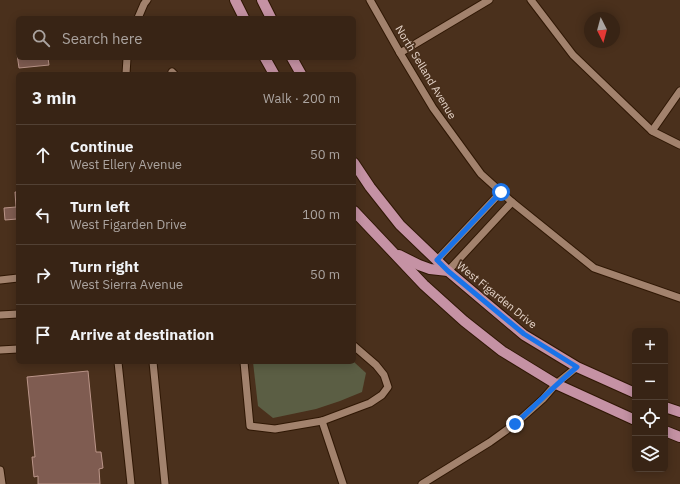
<!DOCTYPE html>
<html lang="en">
<head>
<meta charset="utf-8">
<style>
  :root { --surface:#382415; --page:#3f2c1e; --text:#f1f3f6; --muted:#aba4a0; --line:#524134 }
  body { margin:0; font-family:"IBM Plex Sans",sans-serif; background:var(--page); color:var(--text) }
  .controls { position:absolute; right:12px; bottom:12px; display:grid; overflow:hidden; border-radius:6px; box-shadow:0 2px 10px #0003 }
  .controls button { width:36px; height:36px; display:grid; place-items:center; padding:0; border:0; border-bottom:1px solid var(--line); background:var(--surface); color:var(--text); font:20px sans-serif }
  .compass { position:absolute; left:584px; top:12px; width:36px; height:36px; border-radius:50%; background:var(--surface); box-shadow:0 2px 10px #0003; rotate:174deg }
  .stop { position:absolute; width:12px; height:12px; margin:-9px; border:3px solid #1a73e8; border-radius:50%; background:#fff }
  .stop.end { background:#1a73e8; border-color:#fff; box-shadow:0 1px 4px #0008 }
  .list { margin:0; padding:0; list-style:none }
  h2 { display:flex; justify-content:space-between; align-items:center; height:52px; margin:0; padding:0 16px; font-size:17px }
  h2 small { font-size:13px; font-weight:400; color:var(--muted) }
  .list li { display:grid; grid-template-columns:26px 1fr auto; gap:12px; align-items:center; box-sizing:border-box; height:60px; padding:0 16px; border-top:1px solid var(--line) }
  .list b { display:block; font-size:15px; white-space:nowrap }
  .list p { margin:0; font-size:13px; white-space:nowrap; color:var(--muted) }
  .list em { font-size:13px; font-style:normal; color:var(--muted) }
  .icon { flex:none; width:22px; height:22px; fill:none; stroke:currentColor; stroke-width:2; stroke-linecap:round; stroke-linejoin:round }
  .map { position:relative; flex:none; width:680px; height:484px; overflow:hidden }
  .search { position:absolute; background:var(--surface); box-shadow:0 2px 10px #0003; left:16px; top:16px; width:340px; height:44px; display:flex; align-items:center; gap:10px; box-sizing:border-box; padding:0 14px; border-radius:6px; color:var(--muted); font-size:15px }
  .panel { position:absolute; background:var(--surface); box-shadow:0 2px 10px #0003; left:16px; top:72px; width:340px; height:292px; border-radius:6px }
  .map>svg:first-child { display:block }
  .green { fill:#5b5e44 }
  .building { fill:#7f5c51; stroke:#bb9589 }
  .lines { fill:none; stroke-linecap:round; stroke-linejoin:round }
  .minor-casing { stroke:#2f1704; stroke-width:9 }
  .major-casing { stroke:#2f1704; stroke-width:12 }
  .minor { stroke:#a2826d; stroke-width:7 }
  .major { stroke:#c592a4; stroke-width:10 }
  .route { stroke:#1a73e8; stroke-width:5 }
  .labels { text-anchor:middle; stroke-width:3.5; stroke-linejoin:round; paint-order:stroke }
  .street-label { font-size:11px; fill:#e6d5ca; stroke:#4a301c }
</style>
</head>
<body>
<div class="map">
<svg width="680" height="484" viewBox="0 0 680 484">
  <rect width="100%" height="100%" fill="#4a301c"/>
  <polygon class="green" points="253,362 354,362 366,373 362,392 340,401 316,409 273,418 258,406"/>
  <g class="building">
    <polygon points="17,54 18,54 18,58 48,58 49,65 19,68"/>
    <polygon points="15,192 18,192 18,225 17,219 5,220 4,208 16,207"/>
    <polygon points="88,371 96,452 101,452 103,468 99,469 100,484 38,484 38,476 34,477 32,457 35,457 27,377"/>
  </g>
  <g class="lines">
    <g class="minor-casing">
      <g id="minor">
        <polyline points="370,0 400,53 433,108 481,174 512,202 594,268 680,298"/>
        <polyline points="531,0 573,55 652,131 680,145"/>
        <polyline points="138,18 144,4 147,0"/>
        <polyline points="400,53 489,0"/>
        <polyline points="172,72 174,74"/>
        <polyline points="126,74 127,58"/>
        <polyline points="652,131 680,91"/>
        <polyline points="437,260 501,192"/>
        <polyline points="448,271 512,202"/>
        <polyline points="0,280 18,278"/>
        <polyline points="0,315 18,314"/>
        <polyline points="0,350 18,349"/>
        <polyline points="118,362 131,484"/>
        <polyline points="153,362 165,484"/>
        <polyline points="244,362 250,426 275,429 322,421 370,403 382,395 388,387 384,375 376,365 354,346"/>
        <polyline points="322,421 343,484"/>
        <polyline points="0,470 2,484"/>
        <polyline points="422,484 490,442 515,424 543,399 556,384 577,367"/>
      </g>
    </g>
    <g class="major-casing">
      <g id="major">
        <polyline points="235,0 244,18"/>
        <polyline points="262,0 271,18"/>
        <polyline points="265,58 274,74"/>
        <polyline points="292,58 301,74"/>
        <polyline points="354,163 370,187 400,225 448,271 524,335 577,367 635,393"/>
        <polyline points="354,211 424,285 464,321 502,351 556,384 635,420"/>
        <polyline points="399,255 419,265 430,269 448,271"/>
        <polyline points="665,407 680,412"/>
        <polyline points="665,431 680,437"/>
      </g>
    </g>
    <use href="#minor" class="minor"/>
    <use href="#major" class="major"/>
  </g>
  <g class="lines">
    <path class="route" d="M501 192 437 260 448 271 524 334 577 367C555 385 536 405 515 424"/>
  </g>
  <g class="labels">
    <g class="street-label">
      <text transform="translate(426 72) rotate(59)" y="4">North Selland Avenue</text>
      <text transform="translate(497 295) rotate(39)" y="4">West Figarden Drive</text>
    </g>
  </g>
</svg>
<div class="controls">
<button>+</button>
<button>−</button>
<button><svg class="icon" aria-label="locate" viewBox="0 0 24 24"><circle cx="12" cy="12" r="6"/><path d="M12 2v4M12 18v4M2 12h4M18 12h4"/></svg></button>
<button><svg class="icon" aria-label="layers" viewBox="0 0 24 24"><path d="M12 4l9 5-9 5-9-5zM3 14l9 5 9-5"/></svg></button>
</div>
<svg class="compass" viewBox="-18 -18 36 36"><path d="M0-13l5 13h-10z" fill="#e53935"/><path d="M0 13l5-13h-10z" fill="#aba4a0"/></svg>
<div class="stop" style="left:501px;top:192px"></div>
<div class="stop end" style="left:515px;top:424px"></div>
<div class="search"><svg class="icon" aria-label="search" viewBox="0 0 24 24"><circle cx="10" cy="10" r="6"/><path d="M15 15l6 6"/></svg>Search here</div>
<section class="panel">
<h2>3 min<small>Walk · 200 m</small></h2>
<ul class="list">
<li><svg class="icon" aria-label="ahead" viewBox="0 0 24 24"><path d="M12 20V5M6 11l6-6 6 6"/></svg><div><b>Continue</b><p>West Ellery Avenue</p></div><em>50 m</em></li>
<li><svg class="icon" aria-label="left" viewBox="0 0 24 24"><path d="M17 20v-9H6M10 6l-5 5 5 5"/></svg><div><b>Turn left</b><p>West Figarden Drive</p></div><em>100 m</em></li>
<li><svg class="icon" aria-label="right" viewBox="0 0 24 24"><path d="M7 20v-9h11M14 6l5 5-5 5"/></svg><div><b>Turn right</b><p>West Sierra Avenue</p></div><em>50 m</em></li>
<li><svg class="icon" aria-label="arrive" viewBox="0 0 24 24"><path d="M6 21V4h12l-3 4 3 4H6"/></svg><div><b>Arrive at destination</b></div></li>
</ul>
</section>
</div>
</body>
</html>
